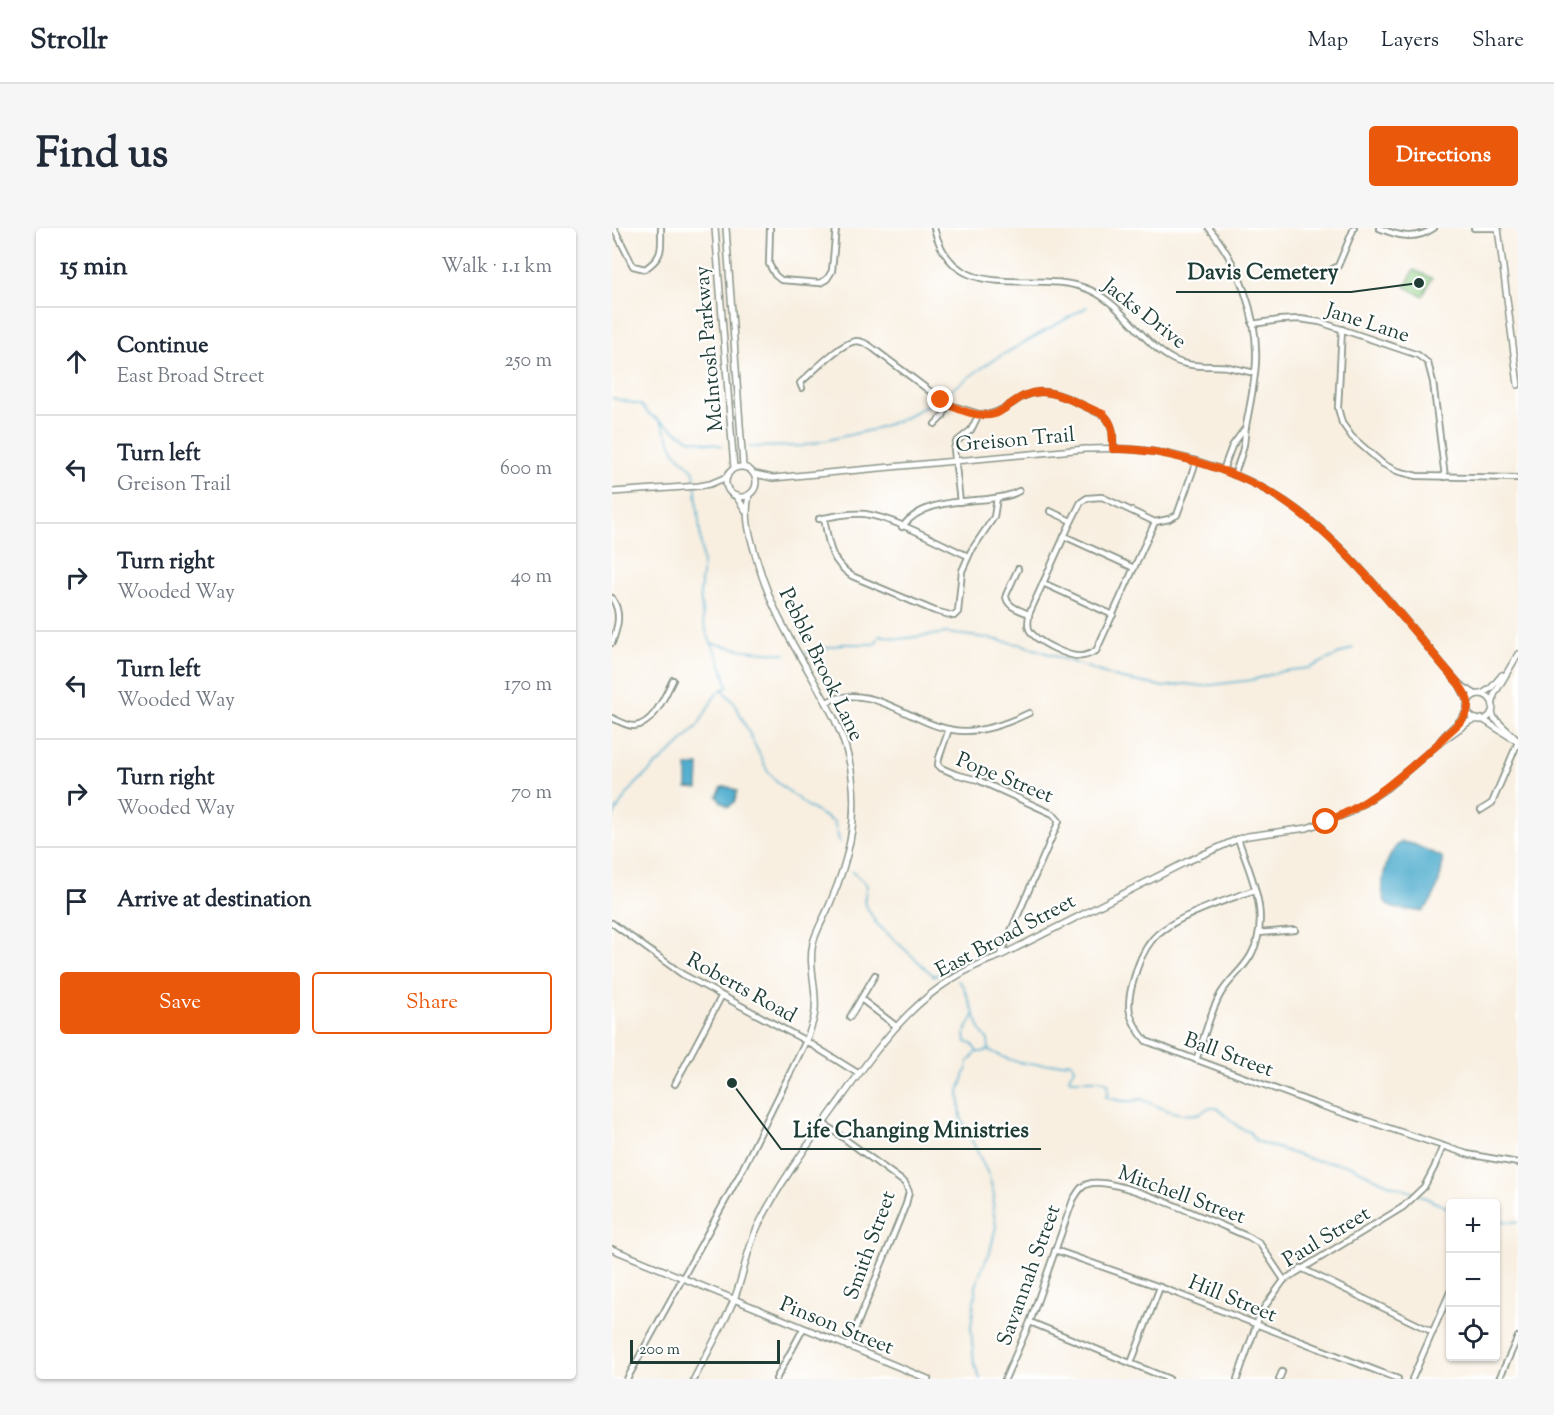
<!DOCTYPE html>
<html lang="en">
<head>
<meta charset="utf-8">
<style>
  :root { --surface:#fff; --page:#f6f6f7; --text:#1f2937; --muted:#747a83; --line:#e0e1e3; --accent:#ea580c }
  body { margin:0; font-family:"Sorts Mill Goudy",serif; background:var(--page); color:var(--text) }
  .controls { position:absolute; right:18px; bottom:18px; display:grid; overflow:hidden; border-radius:6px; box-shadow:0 2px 4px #0004 }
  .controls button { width:54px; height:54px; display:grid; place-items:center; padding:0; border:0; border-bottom:2px solid var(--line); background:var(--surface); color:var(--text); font:30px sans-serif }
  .scale { position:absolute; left:18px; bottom:15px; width:150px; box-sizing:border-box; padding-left:6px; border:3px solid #1f3d34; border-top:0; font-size:16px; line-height:21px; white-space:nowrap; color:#1f3d34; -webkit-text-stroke:4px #fff; paint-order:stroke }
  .stop { position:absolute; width:18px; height:18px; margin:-14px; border:4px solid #ea580c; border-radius:50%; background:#fff }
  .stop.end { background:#ea580c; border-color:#fff; box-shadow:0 2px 6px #0008 }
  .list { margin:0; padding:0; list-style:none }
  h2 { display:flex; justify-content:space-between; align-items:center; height:78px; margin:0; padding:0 24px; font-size:26px }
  h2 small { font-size:20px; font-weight:400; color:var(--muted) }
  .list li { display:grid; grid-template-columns:39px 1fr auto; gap:18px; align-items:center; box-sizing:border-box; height:108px; padding:0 24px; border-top:2px solid var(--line) }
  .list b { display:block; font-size:22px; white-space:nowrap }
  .list p { margin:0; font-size:20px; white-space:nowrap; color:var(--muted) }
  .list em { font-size:20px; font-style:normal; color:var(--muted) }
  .actions { display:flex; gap:12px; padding:18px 24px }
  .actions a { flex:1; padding:14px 0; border:2px solid var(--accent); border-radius:6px; text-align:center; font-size:21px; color:var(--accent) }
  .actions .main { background:var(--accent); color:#fff }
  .icon { flex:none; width:33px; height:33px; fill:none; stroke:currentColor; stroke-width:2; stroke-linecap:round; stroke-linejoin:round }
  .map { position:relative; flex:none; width:906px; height:1151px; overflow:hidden; border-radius:6px }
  header { display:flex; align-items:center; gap:36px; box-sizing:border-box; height:84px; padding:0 30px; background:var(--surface); border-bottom:2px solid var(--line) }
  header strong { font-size:28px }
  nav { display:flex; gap:33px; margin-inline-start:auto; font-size:21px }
  .intro { display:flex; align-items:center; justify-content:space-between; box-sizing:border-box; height:144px; padding:0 36px }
  h1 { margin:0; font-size:42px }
  .button { padding:15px 27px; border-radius:6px; background:var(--accent); color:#fff; font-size:21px; font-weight:700 }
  main { display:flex; gap:36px; padding:0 36px }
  aside { flex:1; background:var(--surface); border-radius:6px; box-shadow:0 2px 4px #0004 }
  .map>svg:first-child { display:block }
  .green { fill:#91d087; stroke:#58865e; stroke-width:1.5 }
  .water { fill:#4eaccd; stroke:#367480; stroke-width:1.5 }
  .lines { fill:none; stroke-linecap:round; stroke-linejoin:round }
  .stream { stroke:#4eaccd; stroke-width:1.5 }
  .minor-casing { stroke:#8c968a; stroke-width:8 }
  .tertiary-casing { stroke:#8c968a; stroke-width:8 }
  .minor { stroke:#fff; stroke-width:4.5 }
  .tertiary { stroke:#fff; stroke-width:5 }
  .route { stroke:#ea580c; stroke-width:8 }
  .labels { text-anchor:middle; stroke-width:4.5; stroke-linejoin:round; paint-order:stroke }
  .street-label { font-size:21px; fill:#1f3d34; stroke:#fff }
  .leader { fill:none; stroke:#1f3d34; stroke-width:2 }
  .callout-dot { fill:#1f3d34; stroke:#fff; stroke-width:2 }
  .callout-label { font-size:22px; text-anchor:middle; font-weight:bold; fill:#1f3d34; stroke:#fff; stroke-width:4.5; stroke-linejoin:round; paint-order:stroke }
</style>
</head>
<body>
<header>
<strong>Strollr</strong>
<nav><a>Map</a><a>Layers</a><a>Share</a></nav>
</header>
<div class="intro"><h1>Find us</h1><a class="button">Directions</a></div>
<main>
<aside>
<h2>15 min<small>Walk · 1.1 km</small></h2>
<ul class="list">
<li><svg class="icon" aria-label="ahead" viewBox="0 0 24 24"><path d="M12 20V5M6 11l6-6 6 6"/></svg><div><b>Continue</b><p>East Broad Street</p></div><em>250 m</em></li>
<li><svg class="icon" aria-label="left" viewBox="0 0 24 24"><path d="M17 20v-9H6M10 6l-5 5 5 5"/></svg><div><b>Turn left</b><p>Greison Trail</p></div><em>600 m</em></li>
<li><svg class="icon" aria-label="right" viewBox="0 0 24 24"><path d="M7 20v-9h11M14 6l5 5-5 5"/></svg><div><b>Turn right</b><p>Wooded Way</p></div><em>40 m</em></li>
<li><svg class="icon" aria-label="left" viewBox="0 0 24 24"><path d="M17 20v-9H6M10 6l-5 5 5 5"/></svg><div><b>Turn left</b><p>Wooded Way</p></div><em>170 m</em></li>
<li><svg class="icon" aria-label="right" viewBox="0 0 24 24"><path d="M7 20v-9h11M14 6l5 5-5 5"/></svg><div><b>Turn right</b><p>Wooded Way</p></div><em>70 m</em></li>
<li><svg class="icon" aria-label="arrive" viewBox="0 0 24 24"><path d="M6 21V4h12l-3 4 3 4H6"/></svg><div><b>Arrive at destination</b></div></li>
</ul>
<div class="actions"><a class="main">Save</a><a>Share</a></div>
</aside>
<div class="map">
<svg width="906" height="1151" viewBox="0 0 906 1151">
  <rect width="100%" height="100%" fill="#fff"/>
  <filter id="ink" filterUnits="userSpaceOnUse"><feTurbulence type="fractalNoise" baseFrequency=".0167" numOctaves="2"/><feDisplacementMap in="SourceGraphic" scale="12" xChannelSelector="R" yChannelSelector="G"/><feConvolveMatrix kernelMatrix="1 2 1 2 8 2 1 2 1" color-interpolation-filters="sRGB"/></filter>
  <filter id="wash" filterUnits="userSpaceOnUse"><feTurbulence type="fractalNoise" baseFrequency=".008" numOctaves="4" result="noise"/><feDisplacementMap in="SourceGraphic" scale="24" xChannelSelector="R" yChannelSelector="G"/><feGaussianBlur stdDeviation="1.35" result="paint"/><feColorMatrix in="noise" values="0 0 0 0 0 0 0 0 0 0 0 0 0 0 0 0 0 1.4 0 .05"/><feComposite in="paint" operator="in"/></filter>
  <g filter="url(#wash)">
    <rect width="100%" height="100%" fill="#f8efe1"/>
    <polygon class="green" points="802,42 820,50 811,68 793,59"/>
    <g class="water">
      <polygon points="87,537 86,561 75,560 75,539"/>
      <polygon points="110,559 117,559 125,563 123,573 117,579 109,574 105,568"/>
      <path d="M790 614 801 616 830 629C831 645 824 673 810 683 802 682 784 683 777 678 762 667 775 620 790 614Z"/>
    </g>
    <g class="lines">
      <g class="stream">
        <polyline points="0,170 29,177 37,186 77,211 110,218"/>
        <polyline points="137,219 190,218 259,202 291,191 332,167 378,134 475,79"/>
        <polyline points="99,415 133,422 174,426"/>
        <polyline points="193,425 231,416 263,416 268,407 287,411 335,405 375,410 411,417 506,450 552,459 573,456 591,458 640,452 671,443 697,440 741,420"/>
        <polyline points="110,461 123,476 156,544 166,555 198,580 222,594 228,615"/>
        <path d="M0 591C20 548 57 532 85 498 96 486 99 463 116 459L108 433 95 406 91 392 88 366 91 336 82 243 63 224 49 194"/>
        <polyline points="239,643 255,657 252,674 264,695 322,748 336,742 339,745"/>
        <path d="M346 753 351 758 369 803 376 812 377 822C406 839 427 838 459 834L462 840 457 849 458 852H490L497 856 495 860 497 864 493 868C504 873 517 875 529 871 547 879 579 896 596 880H605L628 900 638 904 644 913 701 932 737 937 771 954 802 965"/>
        <polyline points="362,787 353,805 354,814 360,816 365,824 356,834 355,840 347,863 349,890 377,948 382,967 381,981 384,998 378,1024 368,1045 364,1059 359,1099 362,1135 368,1151"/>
        <polyline points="365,824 370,824 377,822"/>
        <polyline points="807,967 838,981"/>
        <polyline points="884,993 906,994"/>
      </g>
    </g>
  </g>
  <g filter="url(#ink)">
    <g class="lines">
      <g class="minor-casing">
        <g id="minor">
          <path d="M2 0 21 38 33 41C52 28 49 21 49 0"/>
          <polyline points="158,0 157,36 163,47 169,52 208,55 215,51 220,43 224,0"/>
          <path d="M322 0C343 82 422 38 478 62 512 77 529 115 562 132 579 140 598 137 616 139 625 141 634 143 643 145"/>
          <path d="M597 0C626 35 646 87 644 133 643 155 638 176 634 198 633 204 633 210 632 216 630 227 626 237 622 247"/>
          <path d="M767 0C786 8 803 13 822 0"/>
          <polyline points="862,0 886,0"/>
          <polyline points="717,43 726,38 742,0"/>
          <polyline points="640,96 668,92 688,91 708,94 806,127 816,135 821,154 833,249"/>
          <polyline points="730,101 726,180 730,195 740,209 771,236 785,243 805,248 906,250"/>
          <path d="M190 160 188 155C201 144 228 115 244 113 251 113 257 117 262 121L335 176 367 186 359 202 344 214 342 221 348 274"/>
          <path d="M367 186C391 190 404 165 428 164 449 163 472 179 491 187 502 196 501 207 501 221"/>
          <polyline points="323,196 331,188 336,176"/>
          <polyline points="611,242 620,218 634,199"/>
          <polyline points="438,283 459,293"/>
          <path d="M212 290C217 316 217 332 240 348L323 383 342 388 346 384 350 343 359 323 382 289 385 270"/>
          <path d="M207 291C221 288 240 285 253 286 285 291 327 315 356 328"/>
          <path d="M543 294 484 423C479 425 475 428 470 428 458 430 422 413 417 401 415 396 417 391 417 386L456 300 469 274 475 270 490 269 543 294 557 291 565 287 584 234"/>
          <path d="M290 299C310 273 346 274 376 271 388 269 397 269 407 263"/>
          <polyline points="452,308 522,340"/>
          <path d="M406 341 394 367C394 379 408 382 417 386"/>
          <polyline points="431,355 501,387"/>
          <path d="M0 370C10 385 6 398 0 415"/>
          <path d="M214 474C260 453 297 495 341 502 368 506 394 496 417 485"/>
          <path d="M0 490C7 493 15 498 22 498 42 497 53 467 61 452"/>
          <polyline points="337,501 327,530 326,537 329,540 343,546 366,552 441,586 447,593 388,728"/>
          <polyline points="869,582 880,575 906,514"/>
          <path d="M643 662C617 671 557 690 540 712 530 724 525 738 521 754 513 780 517 792 534 813L704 876 831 918 855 926 906 935"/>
          <polyline points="0,695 70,746 194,813 128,946 15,1151"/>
          <polyline points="647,705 683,702"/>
          <polyline points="249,771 284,798"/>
          <polyline points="238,789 263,747"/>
          <path d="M584 832C592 811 597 787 608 767 616 752 631 742 639 727 660 689 639 648 626 611"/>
          <polyline points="63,856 109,769"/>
          <polyline points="211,895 293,955 297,964 294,976 236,1119"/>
          <polyline points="443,1022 548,1059 786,1151"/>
          <polyline points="689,1040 821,1104"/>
          <polyline points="418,1094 557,1151"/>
          <polyline points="519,1135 548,1059"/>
          <polyline points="164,1151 191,1101"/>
          <path d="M393 1151 418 1094 461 972C465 966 468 958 476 956 502 946 607 997 637 1009L648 1016 672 1052"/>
          <polyline points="625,1151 649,1084 672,1052 791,979 812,959 822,940 831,918"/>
          <polyline points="667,1151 670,1144"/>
          <polyline points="800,1151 838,1064"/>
          <polyline points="887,1151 906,1109"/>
        </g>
      </g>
      <g class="tertiary-casing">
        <g id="tertiary">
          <polyline points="103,0 122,240"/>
          <polyline points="114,0 131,238"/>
          <polyline points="886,0 906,157"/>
          <circle cx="129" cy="254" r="15"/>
          <path d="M143 246 161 250 473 221C487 221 501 220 514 221 583 225 655 253 706 299 758 345 802 404 847 456L856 474"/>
          <polyline points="0,264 87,258 98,256 115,249"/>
          <path d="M137 267C132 289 138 308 144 329 152 357 163 384 177 409 201 454 234 497 240 549 246 593 236 633 219 673 214 687 205 700 201 715 196 737 205 760 203 783 202 793 198 803 194 813L247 846"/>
          <polyline points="124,268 134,283"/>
          <polyline points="847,456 863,466"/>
          <circle cx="868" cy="479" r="13"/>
          <polyline points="870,466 879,460 890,447"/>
          <polyline points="881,474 882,467 906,426"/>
          <polyline points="880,484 882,490 905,512"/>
          <polyline points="870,491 906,514"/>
          <path d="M826 516C834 502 850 496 855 481"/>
          <polyline points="0,1021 316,1151"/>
          <path d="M82 1151C95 1125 110 1100 121 1074 132 1049 134 1021 147 996 167 956 195 918 221 882 269 815 307 756 388 728L574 634 626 611 636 608 695 600 737 585 775 560 826 516 858 493 865 491"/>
        </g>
      </g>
      <use href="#minor" class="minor"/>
      <use href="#tertiary" class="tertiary"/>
    </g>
  </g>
  <g class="lines" filter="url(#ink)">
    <path class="route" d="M329 172C343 181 372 193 387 184 401 176 411 164 429 164 449 164 472 179 491 186 502 196 501 207 501 221 527 220 553 225 578 232 614 242 651 257 682 280 744 326 796 398 847 456 850 461 855 468 856 474 858 493 835 502 826 516 791 546 758 577 714 594"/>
  </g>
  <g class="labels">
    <g class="street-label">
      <text transform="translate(533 85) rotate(38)" y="7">Jacks Drive</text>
      <text transform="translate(756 94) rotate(18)" y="7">Jane Lane</text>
      <text transform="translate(96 121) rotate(-95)" y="7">McIntosh Parkway</text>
      <text transform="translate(403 211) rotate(-5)" y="7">Greison Trail</text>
      <text transform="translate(210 436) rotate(64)" y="7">Pebble Brook Lane</text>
      <text transform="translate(393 549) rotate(22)" y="7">Pope Street</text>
      <text transform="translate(393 707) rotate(-28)" y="7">East Broad Street</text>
      <text transform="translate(130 759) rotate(29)" y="7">Roberts Road</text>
      <text transform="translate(617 826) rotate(20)" y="7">Ball Street</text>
      <text transform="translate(570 966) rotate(20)" y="7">Mitchell Street</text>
      <text transform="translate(714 1008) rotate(-31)" y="7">Paul Street</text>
      <text transform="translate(257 1017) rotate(-70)" y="7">Smith Street</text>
      <text transform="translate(416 1047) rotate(-70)" y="7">Savannah Street</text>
      <text transform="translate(621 1070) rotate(22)" y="7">Hill Street</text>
      <text transform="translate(225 1097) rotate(22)" y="7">Pinson Street</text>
    </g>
  </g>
  <path class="leader" d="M807 55L739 64H564M120 855L169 921H429"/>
  <g class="callout-dot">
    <circle cx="807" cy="55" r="6"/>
    <circle cx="120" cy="855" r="6"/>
  </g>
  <g class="callout-label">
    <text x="651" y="51">Davis Cemetery</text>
    <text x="299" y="909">Life Changing Ministries</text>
  </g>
</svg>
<div class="controls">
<button>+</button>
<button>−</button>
<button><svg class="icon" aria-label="locate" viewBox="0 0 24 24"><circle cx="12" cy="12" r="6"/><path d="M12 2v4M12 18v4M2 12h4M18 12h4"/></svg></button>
</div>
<div class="scale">200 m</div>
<div class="stop" style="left:714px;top:594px"></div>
<div class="stop end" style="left:329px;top:172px"></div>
</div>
</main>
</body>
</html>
